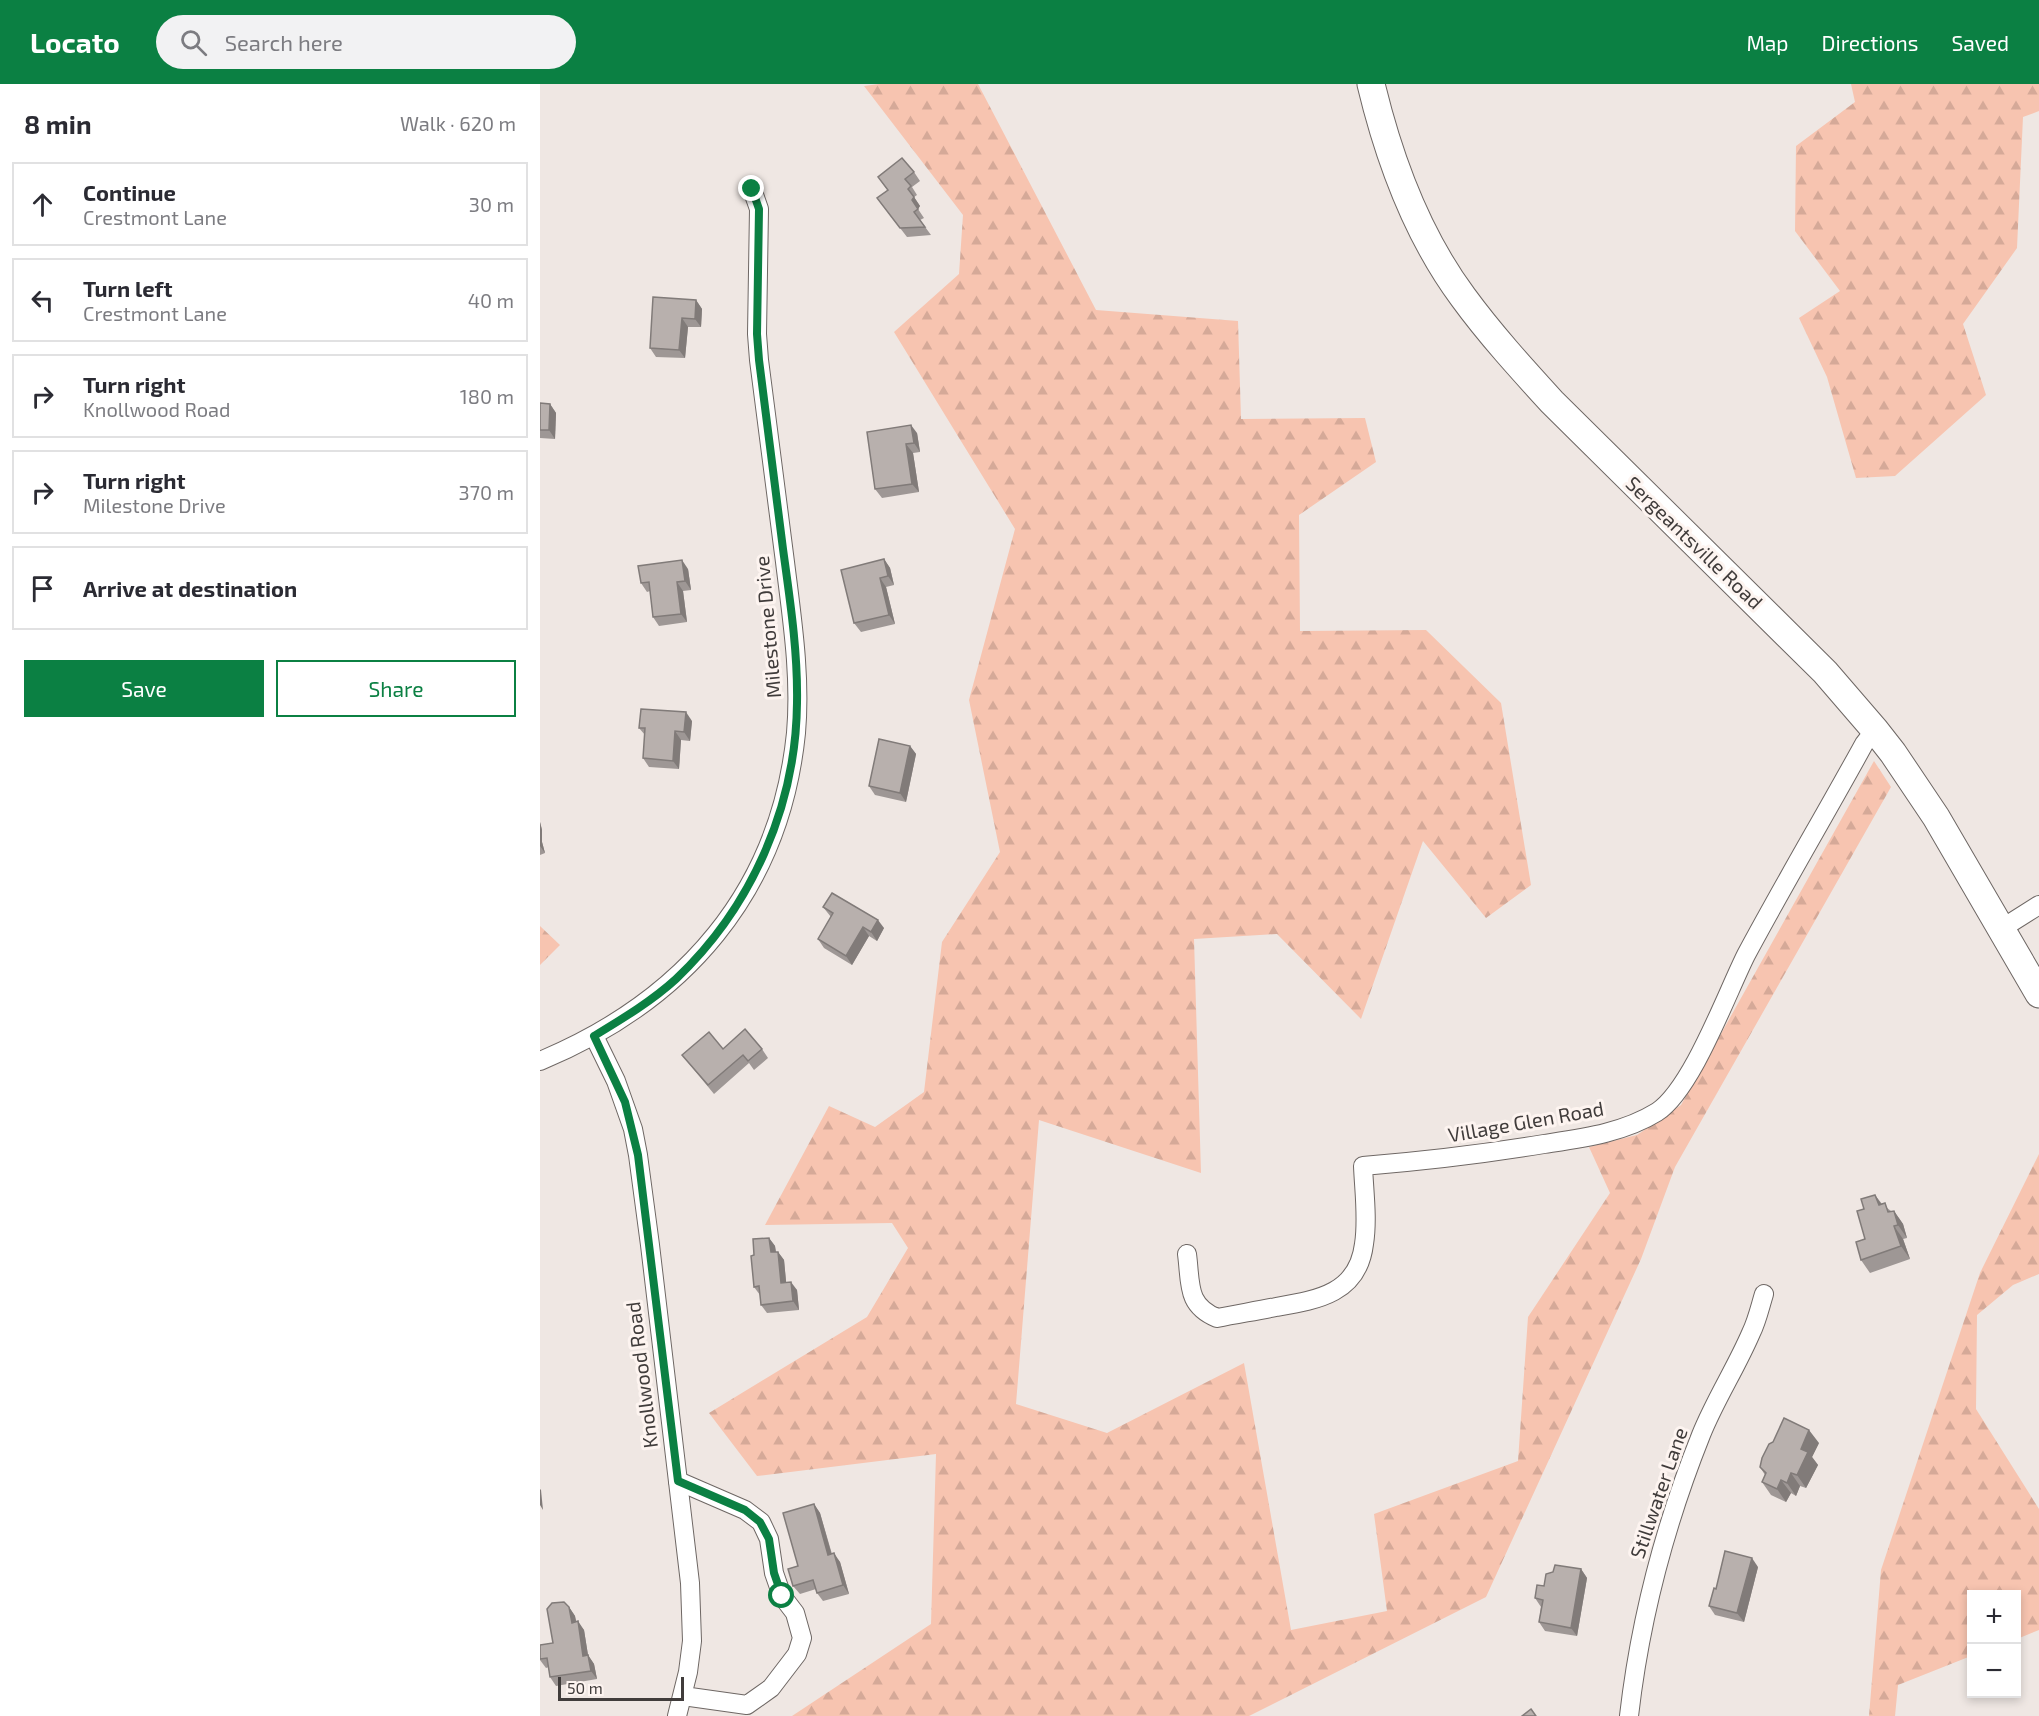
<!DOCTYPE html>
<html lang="en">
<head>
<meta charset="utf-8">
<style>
  :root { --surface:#fff; --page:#f2f2f3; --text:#2b2b33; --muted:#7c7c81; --line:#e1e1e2; --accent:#0b8043 }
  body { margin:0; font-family:"Exo 2",sans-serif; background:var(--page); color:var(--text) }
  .controls { position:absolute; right:18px; bottom:18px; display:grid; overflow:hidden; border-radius:0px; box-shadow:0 3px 9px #0003 }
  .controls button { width:54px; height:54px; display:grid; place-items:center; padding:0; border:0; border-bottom:2px solid var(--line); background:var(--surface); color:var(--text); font:30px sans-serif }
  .scale { position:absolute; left:18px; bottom:15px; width:126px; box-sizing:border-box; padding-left:6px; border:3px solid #403c3b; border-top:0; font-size:16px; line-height:21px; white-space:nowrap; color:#403c3b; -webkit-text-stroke:4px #fdf4f0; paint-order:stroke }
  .stop { position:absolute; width:18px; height:18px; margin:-14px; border:4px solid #0b8043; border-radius:50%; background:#fff }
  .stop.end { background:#0b8043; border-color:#fff; box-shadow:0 2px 6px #0008 }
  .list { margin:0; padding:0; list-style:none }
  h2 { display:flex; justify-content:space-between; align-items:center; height:78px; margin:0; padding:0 24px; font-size:26px }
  h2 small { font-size:20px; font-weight:400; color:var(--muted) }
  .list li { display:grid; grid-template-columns:39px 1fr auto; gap:18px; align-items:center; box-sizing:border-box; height:84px; margin:0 12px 12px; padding:0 12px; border:2px solid var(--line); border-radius:0px }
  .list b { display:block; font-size:22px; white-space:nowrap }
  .list p { margin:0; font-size:20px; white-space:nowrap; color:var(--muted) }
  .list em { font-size:20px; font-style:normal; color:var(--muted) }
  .actions { display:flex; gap:12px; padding:18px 24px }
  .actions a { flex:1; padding:14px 0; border:2px solid var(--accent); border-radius:0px; text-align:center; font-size:21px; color:var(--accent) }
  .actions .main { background:var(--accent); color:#fff }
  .icon { flex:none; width:33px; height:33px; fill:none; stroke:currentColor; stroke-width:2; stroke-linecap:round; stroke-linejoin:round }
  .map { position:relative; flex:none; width:1499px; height:1632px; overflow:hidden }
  header { display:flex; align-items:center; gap:36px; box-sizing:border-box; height:84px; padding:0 30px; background:var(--accent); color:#fff }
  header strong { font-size:28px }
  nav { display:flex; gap:33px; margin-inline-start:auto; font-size:21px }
  .search { width:420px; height:54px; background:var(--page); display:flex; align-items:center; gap:15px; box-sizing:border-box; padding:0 21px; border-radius:33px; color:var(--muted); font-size:22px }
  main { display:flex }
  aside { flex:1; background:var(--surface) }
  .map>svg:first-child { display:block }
  .forest { fill:url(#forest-firs) }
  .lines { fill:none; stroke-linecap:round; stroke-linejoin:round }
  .street-casing { stroke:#6e6764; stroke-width:20 }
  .secondary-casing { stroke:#6e6764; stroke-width:29 }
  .street { stroke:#fff; stroke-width:18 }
  .secondary { stroke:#fff; stroke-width:27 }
  .wall { fill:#9e9795 }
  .shaded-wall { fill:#817b79 }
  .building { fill:#b8b0ad; stroke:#817b79; stroke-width:1.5 }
  .route { stroke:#0b8043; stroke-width:8 }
  .labels { text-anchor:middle; stroke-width:6; stroke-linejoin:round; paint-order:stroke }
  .street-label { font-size:20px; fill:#403c3b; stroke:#fdf4f0 }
</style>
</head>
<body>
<header>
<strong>Locato</strong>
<div class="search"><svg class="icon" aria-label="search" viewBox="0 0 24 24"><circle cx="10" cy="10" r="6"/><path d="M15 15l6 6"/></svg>Search here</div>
<nav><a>Map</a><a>Directions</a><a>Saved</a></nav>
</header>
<main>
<aside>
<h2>8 min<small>Walk · 620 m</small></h2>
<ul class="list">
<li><svg class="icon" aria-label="ahead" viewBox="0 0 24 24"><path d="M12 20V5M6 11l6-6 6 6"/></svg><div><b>Continue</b><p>Crestmont Lane</p></div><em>30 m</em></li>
<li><svg class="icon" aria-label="left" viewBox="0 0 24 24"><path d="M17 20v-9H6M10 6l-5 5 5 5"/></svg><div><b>Turn left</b><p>Crestmont Lane</p></div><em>40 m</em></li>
<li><svg class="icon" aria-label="right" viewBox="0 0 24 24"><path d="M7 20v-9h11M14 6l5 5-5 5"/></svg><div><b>Turn right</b><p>Knollwood Road</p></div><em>180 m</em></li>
<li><svg class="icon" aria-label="right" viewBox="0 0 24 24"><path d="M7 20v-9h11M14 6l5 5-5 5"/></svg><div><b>Turn right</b><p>Milestone Drive</p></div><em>370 m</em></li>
<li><svg class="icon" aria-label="arrive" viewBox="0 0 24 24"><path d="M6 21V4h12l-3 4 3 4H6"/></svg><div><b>Arrive at destination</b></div></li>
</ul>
<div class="actions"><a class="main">Save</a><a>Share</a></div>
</aside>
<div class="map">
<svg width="1499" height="1632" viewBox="0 0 1499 1632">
  <defs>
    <pattern id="forest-firs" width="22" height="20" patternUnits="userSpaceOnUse" patternTransform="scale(1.5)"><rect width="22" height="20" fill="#f7c4b0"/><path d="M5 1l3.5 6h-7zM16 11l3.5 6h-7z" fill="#d5a998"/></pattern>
  </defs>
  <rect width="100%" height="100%" fill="#efe7e3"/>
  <g class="forest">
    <polygon points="339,0 438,0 556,226 698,237 701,335 825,334 836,378 759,431 760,547 886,546 961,619 991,801 946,834 883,757 821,935 737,850 654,855 661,1089 499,1036 476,1320 567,1349 704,1279 751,1546 847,1527 834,1430 978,1377 988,1233 1070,1109 1049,1063 1097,1051 1141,1021 1334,677 1351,703 1135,1083 1101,1175 946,1513 709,1632 252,1632 391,1540 396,1370 217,1392 169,1329 327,1233 368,1164 352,1139 225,1141 289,1022 335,1043 384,1008 402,858 460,768 429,616 475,445 354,248 419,190 423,131 324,2"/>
    <polygon points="1311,0 1499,0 1499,27 1483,33 1477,164 1423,240 1446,311 1355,392 1316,394 1287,293 1259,234 1300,207 1255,147 1256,62 1315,18"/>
    <polygon points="0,842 20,861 0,881"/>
    <polygon points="1499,1070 1499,1190 1473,1201 1437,1231 1436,1325 1499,1425 1499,1546 1477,1555 1476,1510 1432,1510 1431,1572 1358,1601 1355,1632 1329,1632 1341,1486 1440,1189"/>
  </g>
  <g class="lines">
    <g class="street-casing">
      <g id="street">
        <polyline points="1461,845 1499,821"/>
        <polyline points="54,952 76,997 93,1045 98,1071 110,1161 150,1499 152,1557 148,1588 137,1632"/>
        <path d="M0 977C144 917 240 808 256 649 261 592 252 535 245 478 236 411 228 343 219 276L217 250 219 125 212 105"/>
        <path d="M647 1170C651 1200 646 1221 677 1234 697 1230 716 1227 736 1223 777 1216 818 1210 824 1160 828 1135 824 1107 823 1082 884 1077 944 1070 1004 1060 1043 1054 1083 1049 1117 1028 1152 1005 1186 911 1206 871 1244 800 1285 731 1324 660L1335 646"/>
        <polyline points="138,1397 205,1426 221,1438 229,1455 234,1489 242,1512 255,1529 262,1554 257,1570 231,1604 207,1621 143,1612"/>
        <path d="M1089 1632C1100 1536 1125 1441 1161 1351 1175 1316 1196 1284 1211 1249 1217 1237 1220 1223 1224 1210"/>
      </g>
    </g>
    <g class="secondary-casing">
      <path id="secondary" d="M831 0C849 75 877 151 923 213 950 250 981 284 1012 318L1285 588 1335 646 1353 669 1396 733 1499 910"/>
    </g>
    <use href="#street" class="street"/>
    <use href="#secondary" class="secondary"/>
  </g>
  <g class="wall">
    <polygon points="374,88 380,97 372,103 377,111 374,113 380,122 378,125 384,134 380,136 391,151 367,153 337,114 348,107 338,93"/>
    <polygon points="156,216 162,225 161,243 148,243 145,274 116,273 110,264"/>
    <polygon points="0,319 10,320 16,329 15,355 0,354"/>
    <polygon points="327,348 377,349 380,368 373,369 379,408 342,414 335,405"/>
    <polygon points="344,475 350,484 354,501 346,503 355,540 321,548 314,539"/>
    <polygon points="148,485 151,506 143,507 147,538 119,542 113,533 110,507 107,508 101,499"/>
    <polygon points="152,637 150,657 141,656 139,685 109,683 103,674 105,651 99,644"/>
    <polygon points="370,662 376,670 366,718 335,711 329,702"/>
    <polygon points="0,738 2,746 2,758 5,769 0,771"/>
    <polygon points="283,823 344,844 337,857 329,852 312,881 284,864 278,855 291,833"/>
    <polygon points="183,965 222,965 228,974 214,986 209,979 174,1010 142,971"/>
    <polygon points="1335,1111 1342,1120 1351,1127 1354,1127 1363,1140 1367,1154 1363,1155 1370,1175 1330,1189 1321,1176 1325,1155 1324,1125"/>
    <polygon points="229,1154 235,1162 236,1168 238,1168 244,1176 246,1198 257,1206 259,1226 227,1229 221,1221 220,1211 214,1203 214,1171"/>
    <polygon points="1279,1359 1272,1373 1278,1381 1266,1404 1260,1402 1256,1412 1251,1409 1246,1418 1231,1411 1222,1398 1225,1391 1220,1383"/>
    <polygon points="274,1420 280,1429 292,1470 300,1478 309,1510 283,1517 277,1509 276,1505 260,1510 253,1502"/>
    <polygon points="1218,1483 1204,1538 1175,1531 1169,1522 1176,1505"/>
    <polygon points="1041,1485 1047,1494 1037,1552 1005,1547 999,1538 1001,1523 995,1514 1004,1502"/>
    <polygon points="29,1523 35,1532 36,1538 44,1546 48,1571 54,1580 57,1595 16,1602 10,1593 9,1583 6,1584 0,1576 0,1561 13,1559"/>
  </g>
  <g class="shaded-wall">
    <polygon points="374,113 380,122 378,125 372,116"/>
    <polygon points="156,216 162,225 161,243 155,235"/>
    <polygon points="142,234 148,243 145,274 139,266"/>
    <polygon points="10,320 16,329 15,355 9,346"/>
    <polygon points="371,341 377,349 380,368 374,359"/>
    <polygon points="366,360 373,369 379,408 372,400"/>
    <polygon points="344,475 350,484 354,501 348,492"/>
    <polygon points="142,476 148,485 151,506 145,497"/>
    <polygon points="340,494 346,503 355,540 349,531"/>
    <polygon points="137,498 143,507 147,538 141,530"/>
    <polygon points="146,628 152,637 150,657 144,648"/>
    <polygon points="135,647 141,656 139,685 133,677"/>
    <polygon points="370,662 376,670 366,718 360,709"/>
    <polygon points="0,738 2,746 2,758 5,769 0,762"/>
    <polygon points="338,836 344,844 337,857 331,848"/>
    <polygon points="323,843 329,852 312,881 306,872"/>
    <polygon points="1335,1111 1344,1124 1339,1121"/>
    <polygon points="1354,1127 1363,1140 1367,1154 1358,1141"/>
    <polygon points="1354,1142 1363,1155 1370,1175 1361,1162"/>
    <polygon points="229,1154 235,1162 237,1177 231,1168"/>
    <polygon points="238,1168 244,1176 247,1207 241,1199"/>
    <polygon points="251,1198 257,1206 259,1226 253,1217"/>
    <polygon points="1269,1346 1279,1359 1272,1373 1278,1381 1266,1404 1257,1391 1261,1365"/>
    <polygon points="1251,1389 1260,1402 1256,1412 1247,1399"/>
    <polygon points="1241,1396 1251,1409 1246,1418 1237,1405"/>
    <polygon points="0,1405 1,1406 3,1426 0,1421"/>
    <polygon points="274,1420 280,1429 294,1479 288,1471"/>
    <polygon points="294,1469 300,1478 309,1510 303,1501"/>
    <polygon points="1212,1474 1218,1483 1204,1538 1197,1529"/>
    <polygon points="1041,1485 1047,1494 1037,1552 1031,1544"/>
    <polygon points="29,1523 35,1532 38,1547 32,1539"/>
    <polygon points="38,1537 44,1546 48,1571 54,1580 57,1595 51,1587 43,1572"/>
  </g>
  <g class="building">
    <polygon points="362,74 374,88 365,95 371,102 368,105 374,113 372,116 378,125 374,128 385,143 360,144 337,114 348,106 338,93"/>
    <polygon points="113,213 156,216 155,235 142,234 139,266 110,264"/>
    <polygon points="0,319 10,320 9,346 0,346"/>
    <polygon points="371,341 374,359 366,360 372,400 335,405 327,348"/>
    <polygon points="344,475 348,492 340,494 349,531 314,539 301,486"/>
    <polygon points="142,476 145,497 137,498 141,530 113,533 109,498 101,499 98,482"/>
    <polygon points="101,625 146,628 144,648 135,647 133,677 103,674 105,644 99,644"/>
    <polygon points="339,655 370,662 360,709 329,702"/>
    <polygon points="292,809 338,836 331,848 323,843 306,872 278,855 293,829 283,823"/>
    <polygon points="205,945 222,965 208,977 203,971 168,1001 142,971 169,948 183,965"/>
    <polygon points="1335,1111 1339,1121 1345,1119 1348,1128 1354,1127 1358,1141 1354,1142 1361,1162 1321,1176 1316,1158 1325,1155 1317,1127 1324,1125 1321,1115"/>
    <polygon points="229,1154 231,1168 238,1168 241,1199 251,1198 253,1217 221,1221 219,1202 214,1203 211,1172 214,1171 213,1155"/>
    <polygon points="1244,1334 1269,1346 1261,1365 1268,1368 1257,1391 1251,1389 1247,1399 1241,1396 1237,1405 1222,1398 1226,1389 1220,1383 1222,1374 1229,1360 1233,1358"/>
    <polygon points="274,1420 288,1471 294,1469 303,1501 277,1509 273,1496 253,1502 248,1485 258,1482 243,1429"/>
    <polygon points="1185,1467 1212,1474 1197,1529 1169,1522 1174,1504 1176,1505"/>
    <polygon points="1015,1481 1041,1485 1031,1544 999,1538 1003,1516 995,1514 997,1501 1004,1502 1006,1490 1013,1488"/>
    <polygon points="24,1518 29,1523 32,1539 38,1537 43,1572 48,1571 51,1587 10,1593 7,1574 0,1575 0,1561 13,1559 7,1525 12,1519"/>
    <polygon points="991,1625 996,1632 982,1632"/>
  </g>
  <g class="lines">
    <path class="route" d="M212 105 219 125 217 250 219 276C227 339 235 402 243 465 250 516 258 568 257 619 256 723 211 824 136 895 112 917 82 935 54 952L85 1018 98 1071 138 1397 205 1426 220 1438 229 1455 234 1489 242 1512"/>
  </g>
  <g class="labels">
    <g class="street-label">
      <text transform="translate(1154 459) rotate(44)" y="7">Sergeantsville Road</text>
      <text transform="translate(228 543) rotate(-95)" y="7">Milestone Drive</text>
      <text transform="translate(986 1038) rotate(-10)" y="7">Village Glen Road</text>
      <text transform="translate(102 1291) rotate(-97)" y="7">Knollwood Road</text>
      <text transform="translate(1119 1409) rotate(-71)" y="7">Stillwater Lane</text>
    </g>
  </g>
</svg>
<div class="controls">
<button>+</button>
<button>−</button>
</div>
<div class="scale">50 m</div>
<div class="stop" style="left:242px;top:1512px"></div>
<div class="stop end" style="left:212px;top:105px"></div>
</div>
</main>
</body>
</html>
